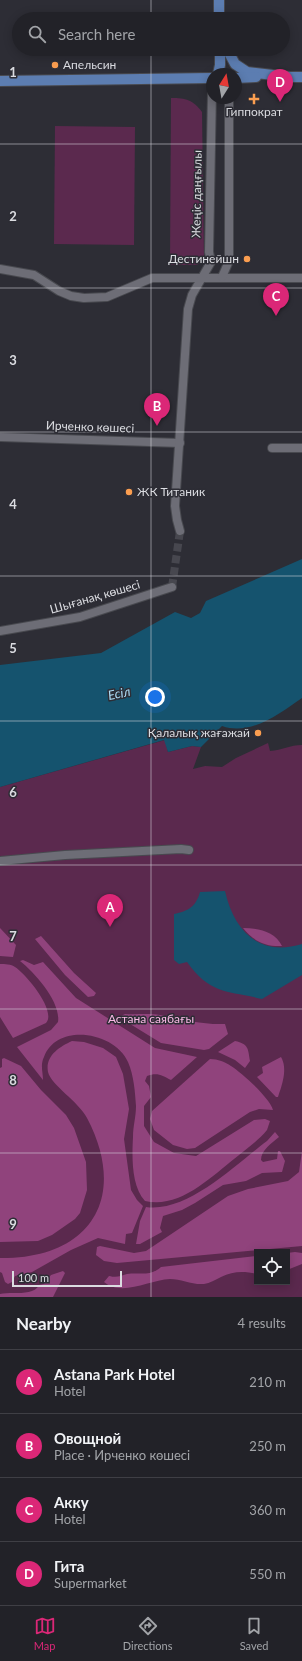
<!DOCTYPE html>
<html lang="en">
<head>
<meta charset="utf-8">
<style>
  :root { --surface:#222228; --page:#2e2f34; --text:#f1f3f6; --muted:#a2a4a8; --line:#3f3f45; --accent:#db2777 }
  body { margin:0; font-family:Lato,sans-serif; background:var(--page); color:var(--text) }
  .controls { position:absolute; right:12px; bottom:12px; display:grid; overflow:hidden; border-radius:0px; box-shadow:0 2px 10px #0003 }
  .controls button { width:36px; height:36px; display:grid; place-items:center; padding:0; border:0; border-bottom:1px solid var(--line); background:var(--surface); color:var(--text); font:20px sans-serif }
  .compass { position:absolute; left:206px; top:68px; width:36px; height:36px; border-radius:50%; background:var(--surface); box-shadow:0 2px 10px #0003; rotate:11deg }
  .scale { position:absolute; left:12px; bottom:10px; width:110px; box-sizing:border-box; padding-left:4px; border:2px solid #dbdce1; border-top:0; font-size:11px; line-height:14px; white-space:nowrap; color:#dbdce1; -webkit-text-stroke:3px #2d2d35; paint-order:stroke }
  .you { position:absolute; left:155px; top:697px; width:14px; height:14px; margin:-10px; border:3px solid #fff; border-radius:50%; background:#1a73e8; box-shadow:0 0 0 6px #1a73e833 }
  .badge { display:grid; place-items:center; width:26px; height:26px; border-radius:50%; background:var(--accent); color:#fff; font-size:13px; font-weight:700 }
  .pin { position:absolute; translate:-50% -33px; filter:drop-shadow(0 1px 2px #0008) }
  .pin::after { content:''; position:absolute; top:21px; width:14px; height:12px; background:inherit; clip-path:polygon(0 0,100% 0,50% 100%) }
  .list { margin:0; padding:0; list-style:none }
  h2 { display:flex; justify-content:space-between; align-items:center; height:52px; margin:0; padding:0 16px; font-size:17px }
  h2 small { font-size:13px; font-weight:400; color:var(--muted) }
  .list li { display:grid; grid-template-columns:26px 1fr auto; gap:12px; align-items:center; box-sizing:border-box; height:64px; padding:0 16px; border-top:1px solid var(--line) }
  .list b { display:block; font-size:15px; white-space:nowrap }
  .list p { margin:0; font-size:13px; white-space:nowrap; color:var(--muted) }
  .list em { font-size:13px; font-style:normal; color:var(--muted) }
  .icon { flex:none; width:22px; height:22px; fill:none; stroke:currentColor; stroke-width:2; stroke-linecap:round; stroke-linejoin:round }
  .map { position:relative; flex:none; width:302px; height:1297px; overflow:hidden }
  .search { position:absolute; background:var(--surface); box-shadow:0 2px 10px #0003; left:12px; right:12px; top:12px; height:44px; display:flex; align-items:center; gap:10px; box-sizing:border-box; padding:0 14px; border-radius:22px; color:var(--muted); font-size:15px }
  .sheet { height:308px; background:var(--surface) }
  nav { display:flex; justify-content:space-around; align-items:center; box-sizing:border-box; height:56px; border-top:1px solid var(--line); background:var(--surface); font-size:11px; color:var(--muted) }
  nav a { display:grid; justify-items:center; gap:2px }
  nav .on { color:var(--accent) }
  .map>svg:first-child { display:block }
  .green { fill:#5b294e; fill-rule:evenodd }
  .forest { fill:#90437c }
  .water { fill:#15536e }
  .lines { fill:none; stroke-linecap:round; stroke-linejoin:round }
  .minor-tunnel { stroke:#47474f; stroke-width:8; stroke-dasharray:8 4; stroke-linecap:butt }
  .minor-casing { stroke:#48494f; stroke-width:10 }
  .major-casing { stroke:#48494f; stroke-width:12 }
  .minor { stroke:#6d6d76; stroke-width:8 }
  .major { stroke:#5c7db1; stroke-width:10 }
  .grid { fill:none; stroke:#dbdce1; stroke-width:1; stroke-opacity:0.55 }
  .poi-dot { fill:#fb9e50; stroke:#2d2d35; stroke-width:1.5 }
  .labels { text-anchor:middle; stroke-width:3; stroke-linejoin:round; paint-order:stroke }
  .poi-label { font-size:12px; fill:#dbdce1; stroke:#2d2d35; text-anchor:start }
  .street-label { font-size:12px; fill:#dbdce1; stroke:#2d2d35 }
  .park-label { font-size:12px; fill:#f9b9e5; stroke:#2d2d35 }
  .water-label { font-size:13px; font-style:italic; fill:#acddf7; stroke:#2d2d35 }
  .grid-label { font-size:13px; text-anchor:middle; font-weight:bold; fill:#dbdce1; stroke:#2d2d35; stroke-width:3; stroke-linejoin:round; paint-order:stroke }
</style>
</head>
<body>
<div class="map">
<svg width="302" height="1297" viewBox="0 0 302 1297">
  <rect width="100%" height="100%" fill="#2d2d35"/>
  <g class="green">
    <path d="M171 98C186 98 193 100 202 112L204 259 197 265H170Z"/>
    <polygon points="55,126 135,127 134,245 54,244"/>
    <path d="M165 740 168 752 192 746 201 747 193 769 205 766 222 767 236 758 268 743 270 751C282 750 290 745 302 745V1297H0V787ZM257 1252H287V1282H257Z"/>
  </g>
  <g class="forest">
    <polygon points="0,928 16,945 13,957 0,956"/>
    <path d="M243 928C258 928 275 931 282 946 266 947 253 941 243 928Z"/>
    <polygon points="41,936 74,973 96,993 94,996 88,997 65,975 35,939"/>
    <path d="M23 960 34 965 43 962 76 998 155 1048 197 1057 171 1080C162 1075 157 1072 147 1076L145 1081 149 1086 151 1097 144 1106V1126L154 1142 174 1153 196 1156 254 1120 265 1119 270 1121 267 1130C258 1141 245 1150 234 1159 210 1178 179 1209 145 1201 131 1186 132 1156 133 1137 133 1126 136 1117 136 1106 135 1092 134 1076 128 1062 115 1032 57 1022 44 1057 40 1065 43 1072 43 1080L17 1047 51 1030 58 1022C61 1002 35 973 20 961Z"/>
    <path d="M0 964C5 964 11 964 15 967 26 974 57 1011 46 1023L13 1038 0 1017Z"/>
    <path d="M125 1014C137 1015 148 1013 160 1015 182 1019 202 1025 225 1024L228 1034 209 1049 204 1050 161 1043 122 1019 121 1016Z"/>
    <path d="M72 1041 84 1042 103 1048 116 1057 123 1074 129 1109 124 1139 131 1190 137 1200 143 1206 132 1233 126 1234 125 1244 98 1238 71 1250 32 1272 15 1276 12 1282 8 1284 5 1282 2 1273 0 1272V1258C90 1259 129 1198 87 1118 79 1102 51 1085 48 1072 45 1056 59 1047 72 1041Z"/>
    <path d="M235 1041C249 1044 248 1049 250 1061L245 1068 235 1060 218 1052Z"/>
    <path d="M281 1057C288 1069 282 1085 278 1097H276L257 1077 263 1073 262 1067Z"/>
    <polygon points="4,1058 21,1066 41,1090 66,1115 74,1128 86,1162 87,1190 80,1213 75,1219 52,1235 38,1241 0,1242 0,1068 2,1067 2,1059"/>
    <path d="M210 1059C218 1059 225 1062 231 1066 242 1073 270 1098 273 1110L259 1109 250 1112 195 1148 187 1149 173 1145 154 1130 150 1119 152 1111Z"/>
    <path d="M275 1132 279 1137C272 1143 261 1150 261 1160L263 1162 277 1159 278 1151H280L285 1161 282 1172 262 1173 246 1181 223 1185 195 1203 182 1210 163 1216 160 1228 162 1232 140 1244H136L140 1221 146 1207C188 1213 236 1164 267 1141Z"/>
    <polygon points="302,1151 302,1246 117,1263 104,1261 96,1255 97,1247 100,1246 134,1253 146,1251 228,1196 248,1189 288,1181 299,1172"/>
    <polygon points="295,1252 302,1253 302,1264 287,1270 287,1253"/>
    <path d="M257 1256V1274C244 1271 233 1271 221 1277 215 1280 210 1283 204 1284 192 1285 181 1279 170 1279 149 1280 122 1297 104 1282L109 1276C117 1278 120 1276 127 1274 140 1272 150 1277 161 1267Z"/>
    <path d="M63 1271 65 1273 53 1297H0V1294C11 1291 33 1297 39 1285L44 1284 51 1275Z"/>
  </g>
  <g class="water">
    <path d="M302 559V698C279 714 251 736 222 726L201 747 192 746 168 752 164 740 0 787V665L101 653 175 612 191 618 200 613 206 601Z"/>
    <path d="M225 891C234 931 259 957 302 944V975L262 999C226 990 211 995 187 962L179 964 174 960V914C188 911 196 907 200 892Z"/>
  </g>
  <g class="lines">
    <polyline class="minor-tunnel" points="172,587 180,531"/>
    <g class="minor-casing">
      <g id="minor">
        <polyline points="0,269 34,275 59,291 71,296 84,298 107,297 152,278 302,278"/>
        <polyline points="222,277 229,261 229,98"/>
        <polyline points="0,437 180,443"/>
        <polyline points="272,448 302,448"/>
        <polyline points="180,531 177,520 175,506 188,309 192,295 211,262 209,252 212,91"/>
        <polyline points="0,631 80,617 172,587"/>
        <polyline points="0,861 65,855 181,849 189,850"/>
      </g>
    </g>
    <g class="major-casing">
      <g id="major">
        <polyline points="219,0 219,19"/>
        <polyline points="227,49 235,64 247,72 290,77"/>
        <polyline points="218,74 220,65 220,49"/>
        <polyline points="284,77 302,77"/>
        <polyline points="236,78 256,77"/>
        <polyline points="0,81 212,78"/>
      </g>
    </g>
    <use href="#minor" class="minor"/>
    <use href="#major" class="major"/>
  </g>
  <path class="grid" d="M151 0V19M151 49V1297M0 144H302M0 288H302M0 432H302M0 576H302M0 721H302M0 865H302M0 1009H302M0 1153H302"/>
  <g class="poi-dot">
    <circle cx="55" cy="65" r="4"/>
    <path d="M252 93h4v4h4v4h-4v4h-4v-4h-4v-4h4z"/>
    <circle cx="247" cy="259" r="4"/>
    <circle cx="129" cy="492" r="4"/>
    <circle cx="258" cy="733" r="4"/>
  </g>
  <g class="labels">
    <g class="poi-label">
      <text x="63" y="69">Апельсин</text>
      <text x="254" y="116" text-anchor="middle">Гиппократ</text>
      <text x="239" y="263" text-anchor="end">Дестинейшн</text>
      <text x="137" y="496">ЖК Титаник</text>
      <text x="250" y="737" text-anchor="end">Қалалық жағажай</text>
    </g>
    <g class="street-label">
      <text transform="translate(197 194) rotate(-89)" y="4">Жеңіс даңғылы</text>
      <text transform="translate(90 427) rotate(2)" y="4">Ирченко көшесі</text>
      <text transform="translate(95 597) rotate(-16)" y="4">Шығанақ көшесі</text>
    </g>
    <g class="park-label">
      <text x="151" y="1023">Астана саябағы</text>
    </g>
    <g class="water-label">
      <text transform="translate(119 693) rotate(-12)" y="5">Есіл</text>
    </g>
  </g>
  <g class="grid-label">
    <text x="13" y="77">1</text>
    <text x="13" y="221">2</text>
    <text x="13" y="365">3</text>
    <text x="13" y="509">4</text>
    <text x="13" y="653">5</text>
    <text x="13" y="797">6</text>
    <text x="13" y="941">7</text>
    <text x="13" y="1085">8</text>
    <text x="13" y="1229">9</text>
  </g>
</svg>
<div class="controls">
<button><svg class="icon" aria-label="locate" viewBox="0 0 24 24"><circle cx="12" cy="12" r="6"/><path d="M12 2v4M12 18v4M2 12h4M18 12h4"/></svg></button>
</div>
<svg class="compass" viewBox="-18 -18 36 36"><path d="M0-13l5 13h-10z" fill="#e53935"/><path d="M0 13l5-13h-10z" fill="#a2a4a8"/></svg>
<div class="scale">100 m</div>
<div class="you"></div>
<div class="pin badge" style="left:110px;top:927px">A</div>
<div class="pin badge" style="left:157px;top:426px">B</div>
<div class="pin badge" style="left:276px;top:316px">C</div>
<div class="pin badge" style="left:280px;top:102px">D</div>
<div class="search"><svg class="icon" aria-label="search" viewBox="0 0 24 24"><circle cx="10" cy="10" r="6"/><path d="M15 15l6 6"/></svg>Search here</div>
</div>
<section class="sheet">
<h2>Nearby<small>4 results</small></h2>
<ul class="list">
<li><span class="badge">A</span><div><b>Astana Park Hotel</b><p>Hotel</p></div><em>210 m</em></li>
<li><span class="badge">B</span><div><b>Овощной</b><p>Place · Ирченко көшесі</p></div><em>250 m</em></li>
<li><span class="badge">C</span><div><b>Акку</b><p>Hotel</p></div><em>360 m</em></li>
<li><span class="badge">D</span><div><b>Гита</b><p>Supermarket</p></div><em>550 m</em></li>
</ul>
</section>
<nav>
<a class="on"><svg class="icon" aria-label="map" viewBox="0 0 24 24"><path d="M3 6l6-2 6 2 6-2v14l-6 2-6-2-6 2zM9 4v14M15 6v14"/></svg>Map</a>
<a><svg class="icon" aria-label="directions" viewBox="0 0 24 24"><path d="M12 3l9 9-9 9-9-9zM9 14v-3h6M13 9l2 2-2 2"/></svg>Directions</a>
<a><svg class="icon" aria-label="saved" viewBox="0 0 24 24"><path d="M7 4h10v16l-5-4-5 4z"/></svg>Saved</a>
</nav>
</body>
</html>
